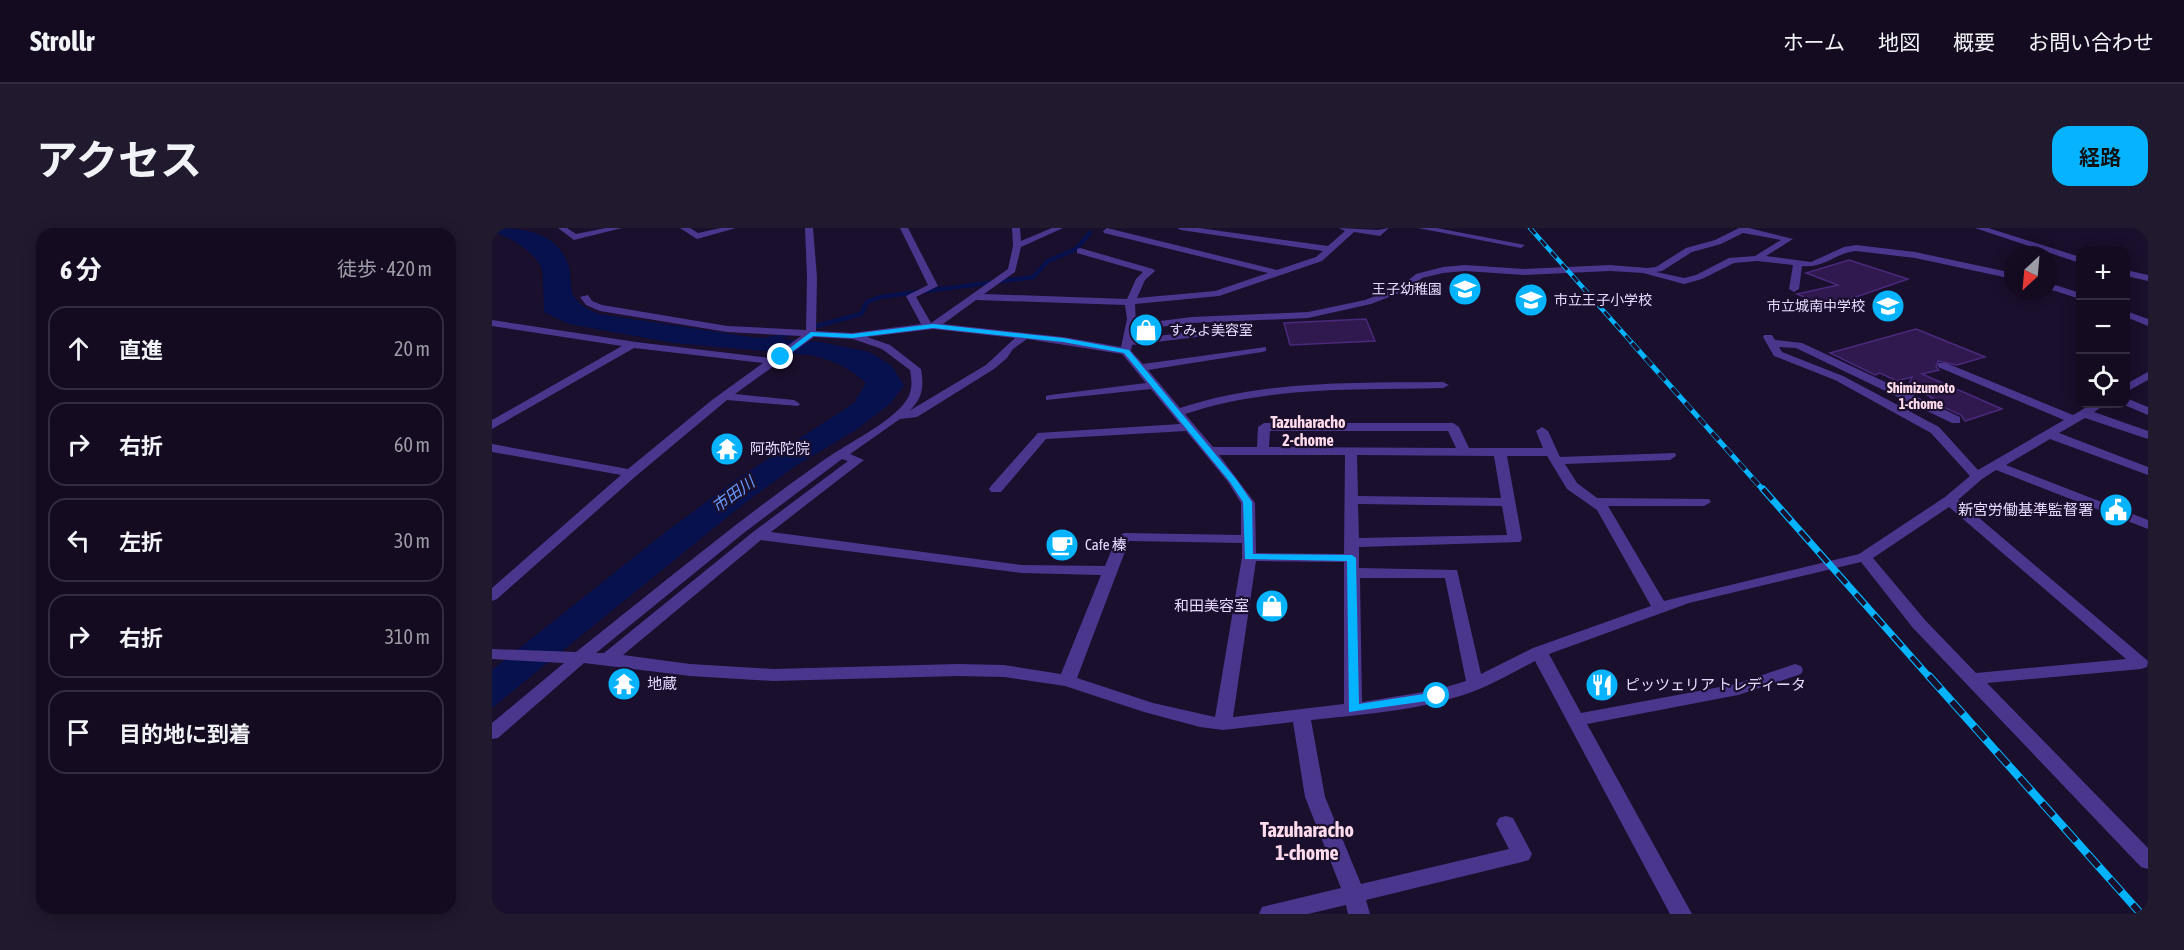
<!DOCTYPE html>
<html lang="ja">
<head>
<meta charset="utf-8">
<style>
  :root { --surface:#140b21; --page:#21192e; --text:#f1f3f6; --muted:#9d9ba5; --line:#332b3f; --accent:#05b3ff }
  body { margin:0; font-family:"Asap Condensed","Noto Sans JP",sans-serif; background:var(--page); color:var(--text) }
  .controls { position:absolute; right:18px; top:18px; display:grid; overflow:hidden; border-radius:12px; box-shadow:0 3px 15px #0003 }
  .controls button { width:54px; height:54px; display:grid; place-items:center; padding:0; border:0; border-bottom:2px solid var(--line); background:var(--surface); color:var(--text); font:30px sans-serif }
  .compass { position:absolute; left:1512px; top:18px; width:54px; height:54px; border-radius:50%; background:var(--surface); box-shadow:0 3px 15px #0003; rotate:206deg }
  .stop { position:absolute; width:18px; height:18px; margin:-14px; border:4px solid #05b3ff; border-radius:50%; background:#fff }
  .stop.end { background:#05b3ff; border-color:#fff; box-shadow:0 2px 6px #0008 }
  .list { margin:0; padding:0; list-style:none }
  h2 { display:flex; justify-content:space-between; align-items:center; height:78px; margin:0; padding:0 24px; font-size:26px }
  h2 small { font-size:20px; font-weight:400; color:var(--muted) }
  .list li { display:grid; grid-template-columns:39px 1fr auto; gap:18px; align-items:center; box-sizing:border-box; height:84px; margin:0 12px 12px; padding:0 12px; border:2px solid var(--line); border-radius:18px }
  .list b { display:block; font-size:22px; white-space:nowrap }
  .list em { font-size:20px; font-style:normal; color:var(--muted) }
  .icon { flex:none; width:33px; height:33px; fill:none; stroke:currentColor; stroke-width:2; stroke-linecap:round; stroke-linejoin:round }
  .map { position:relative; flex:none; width:1656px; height:686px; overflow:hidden; border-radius:18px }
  header { display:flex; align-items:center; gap:36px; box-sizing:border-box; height:84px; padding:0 30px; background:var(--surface); border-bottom:2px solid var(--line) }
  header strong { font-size:28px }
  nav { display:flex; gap:33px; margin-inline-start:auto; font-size:21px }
  .intro { display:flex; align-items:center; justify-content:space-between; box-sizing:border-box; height:144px; padding:0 36px }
  h1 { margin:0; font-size:42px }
  .button { padding:15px 27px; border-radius:18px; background:var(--accent); color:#111; font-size:21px; font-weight:700 }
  main { display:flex; gap:36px; padding:0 36px }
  aside { flex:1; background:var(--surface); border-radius:18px; box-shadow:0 3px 15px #0003 }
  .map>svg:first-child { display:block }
  .water { fill:#06114d }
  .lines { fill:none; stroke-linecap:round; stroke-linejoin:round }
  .stream { stroke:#06114d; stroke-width:4.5 }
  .building { fill:#2f194e; stroke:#4b297c; stroke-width:1.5 }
  .minor { fill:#4b368e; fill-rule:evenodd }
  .rail-far3-casing { stroke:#05b3ff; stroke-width:4.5 }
  .rail-far2-casing { stroke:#05b3ff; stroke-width:5 }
  .rail-far1-casing { stroke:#05b3ff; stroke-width:7 }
  .rail-casing { stroke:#05b3ff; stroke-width:8 }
  .rail-far3 { stroke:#1a0f2c; stroke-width:3; stroke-dasharray:8; stroke-linecap:butt }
  .rail-far2 { stroke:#1a0f2c; stroke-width:4; stroke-dasharray:10; stroke-linecap:butt }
  .rail-far1 { stroke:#1a0f2c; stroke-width:4.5; stroke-dasharray:14; stroke-linecap:butt }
  .rail { stroke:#1a0f2c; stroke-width:6; stroke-dasharray:17; stroke-linecap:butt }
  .route { fill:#05b3ff }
  .labels { text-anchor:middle; stroke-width:4.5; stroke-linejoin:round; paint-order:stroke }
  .far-poi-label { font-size:14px; fill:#e5d9ff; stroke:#1a0f2c; text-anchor:end }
  .far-neighbourhood-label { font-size:14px; font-weight:bold; fill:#ffdbeb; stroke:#1a0f2c }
  .poi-label { font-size:15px; fill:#e5d9ff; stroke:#1a0f2c; text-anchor:start }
  .neighbourhood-label { font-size:16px; font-weight:bold; fill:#ffdbeb; stroke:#1a0f2c }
  .water-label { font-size:16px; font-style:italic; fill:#679aff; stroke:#1a0f2c }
  .near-neighbourhood-label { font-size:20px; font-weight:bold; fill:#ffdbeb; stroke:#1a0f2c }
</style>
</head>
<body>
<header>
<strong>Strollr</strong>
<nav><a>ホーム</a><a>地図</a><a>概要</a><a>お問い合わせ</a></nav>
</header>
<div class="intro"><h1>アクセス</h1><a class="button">経路</a></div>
<main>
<aside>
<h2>6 分<small>徒歩 · 420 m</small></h2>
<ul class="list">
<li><svg class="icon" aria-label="ahead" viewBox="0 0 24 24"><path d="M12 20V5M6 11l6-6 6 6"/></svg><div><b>直進</b></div><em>20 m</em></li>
<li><svg class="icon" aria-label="right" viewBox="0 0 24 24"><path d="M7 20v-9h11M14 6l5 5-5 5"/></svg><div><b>右折</b></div><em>60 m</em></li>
<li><svg class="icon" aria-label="left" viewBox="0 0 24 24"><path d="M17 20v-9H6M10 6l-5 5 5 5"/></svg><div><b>左折</b></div><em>30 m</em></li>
<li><svg class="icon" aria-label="right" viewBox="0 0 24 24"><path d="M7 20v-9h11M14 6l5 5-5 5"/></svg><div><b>右折</b></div><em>310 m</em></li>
<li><svg class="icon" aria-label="arrive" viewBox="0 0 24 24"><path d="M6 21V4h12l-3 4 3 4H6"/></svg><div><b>目的地に到着</b></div></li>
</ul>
</aside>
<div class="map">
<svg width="1656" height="686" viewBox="0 0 1656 686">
  <rect width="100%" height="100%" fill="#1a0f2c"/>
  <path class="water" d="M0 0C32 0 66 3 77 39 79 48 78 58 81 67 86 77 97 82 107 86L259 109 329 114 377 124 399 137 412 157 399 175 364 202 305 237 254 274 0 480V442L171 306 245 251 362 175 374 155C357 140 341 132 318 127L182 115 77 96 52 84C52 77 51 46 50 41 43 24 17 8 0 4Z"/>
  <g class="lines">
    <g class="stream">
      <polyline points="317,100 369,86 375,74 388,69 541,49 556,33 584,21 598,5"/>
      <polyline points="274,112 301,105"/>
    </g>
  </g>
  <g class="building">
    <polygon points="1357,32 1416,51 1335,79 1305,66 1346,57 1314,45"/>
    <polygon points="874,91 883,113 798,117 792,95"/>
    <polygon points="1424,101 1493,129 1465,137 1446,133 1444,139 1447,142 1430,146 1510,181 1473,193 1469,187 1436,172 1441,170 1416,158 1420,149 1405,153 1388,145 1383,147 1338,125"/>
  </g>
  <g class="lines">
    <g class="minor">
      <polygon points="66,0 75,0 84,6 114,0 130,0 82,12"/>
      <polygon points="188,0 198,0 206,5 229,0 244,0 205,11"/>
      <path d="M313 0H321L325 49 324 103 360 105 429 96 414 68 436 57 408 0H416L446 58 424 69 439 95 516 41 521 18 520 0H528L529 13 560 0H571L529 19 523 44 492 66 635 71 644 51 651 44 585 25V21L588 20 661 41 663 43 653 52 645 70 723 63 776 45 612 5 611 3 615 0 785 42 824 29 831 23 689 2 685 0H707L836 18 853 3 847 0 886 2 897 0 888 8 862 4 830 33 727 68 643 76 644 96 700 89 816 84 873 72 909 58 924 46 951 39 973 37 1032 41 1118 37 1155 40 1164 39 1194 20 1223 12 1247 0H1257L1301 11 1274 28 1319 34 1352 19 1364 17 1423 24 1521 45V51L1423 30 1364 23C1344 25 1330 41 1310 38L1307 61 1302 64 1297 61 1301 37 1265 33 1242 35 1210 51 1192 56 1151 45 1118 43 1032 47 973 43 951 45 930 50 915 62 879 76 816 90 700 95 643 102 641 111 754 97 759 100 754 103 640 117 639 123 651 136 774 119V123L770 124 656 142 688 180C773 152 862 155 951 154L957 157 951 160C864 162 776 158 693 186L721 219H765L766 199 772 195H961L967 199 977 220H1051L1044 203 1050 199 1056 203 1068 229 1183 225 1184 228 1178 232 1073 236 1085 255 1105 270 1217 271 1219 274 1212 278H1116L1172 373 1367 326 1453 269 1478 248 1439 205 1343 152 1282 128 1271 109 1272 107H1280L1283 112 1310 115 1468 189V195H1460L1304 120 1287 119 1290 124 1351 148 1447 199 1486 242 1572 192 1446 139V135H1454L1581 187 1600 176H1614L1602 184 1656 203V211L1593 190 1567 205 1656 239V247L1558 211 1514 237 1656 292V301L1504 242 1490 251 1466 272 1656 433 1655 439 1649 441 1495 455 1656 620V641L1649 639 1421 400 1369 334 1197 375 1057 426 1089 485 1244 456 1303 436 1309 438 1311 442 1309 446 1246 467 1095 496 1200 686H1178L1043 433C1026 442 1008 452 990 460 937 482 875 486 819 492L833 569 869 656 1017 621 1004 596 1007 590 1014 588 1021 590 1040 626 1037 632 1030 634 874 672 878 686H856L854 677 816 686H767L770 679 778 677 849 660 813 569 801 494 731 502 708 499 652 484 573 458 512 449 466 448 281 453 198 448 92 435 6 510 0 511V495L72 435 0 431V421L84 424C165 360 245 293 329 234 352 217 399 195 414 173 421 163 420 153 418 142L390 121 361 111 322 109 243 166 302 172 308 176 306 178 235 172 144 248 5 371 0 373V360L129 247 0 224V216L136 241 220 172 271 135 142 120 0 201V192L130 118 0 98V92L144 114 279 130 309 108 235 104 108 83 94 77 88 69 96 67 100 73 110 77 235 98 314 102 315 49ZM1251 5 1289 12 1263 28 1237 30 1204 47 1192 50 1164 44 1170 43 1200 24 1229 16ZM484 72 633 77 635 91 629 119 571 109 451 96ZM441 101 523 110 494 137 417 183C431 171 432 158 429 141L398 117 375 109ZM535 111 630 126 654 155 558 167 554 168V172L659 161 688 196 546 205 499 258 497 261 499 264H509L554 211 694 203 736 254 749 275V307L632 305 625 309 613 338 530 337 279 304 372 232 358 226 408 191 425 189 502 141 515 130 521 121ZM778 203H956L964 220 777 219ZM727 227H853L852 326 764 325 763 275ZM865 227 1002 228 1009 270 866 268ZM1015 228H1055L1075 261 1105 282 1159 378 1041 420 989 446 965 342 867 340V319L1028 314 1030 311ZM350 231 356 233 261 304 112 425H104L253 304ZM866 276 1010 278 1015 307 867 310ZM1457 279 1634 431 1484 445 1433 392 1381 330ZM269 312 530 345 609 347 569 446 512 437 466 436 281 441 198 436 131 427ZM637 313 750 315V329L723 489 661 475 585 450ZM764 333 852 334V476L741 489ZM868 350H953L974 453 944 462 870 474Z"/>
      <polygon points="926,0 945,0 1033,17 1029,20"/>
      <polygon points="1483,0 1496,0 1588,29 1588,35"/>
      <polygon points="1634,42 1656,47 1656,53 1634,48"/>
      <polygon points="1557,55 1588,65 1588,71 1557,61"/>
      <polygon points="1634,83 1656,91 1656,98 1634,89"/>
      <polygon points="1656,144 1656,152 1634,164 1634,156"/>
      <polygon points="1634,170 1656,179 1656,187 1630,176 1634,176"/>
    </g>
    <g class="rail-far3-casing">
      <polyline id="rail-far3" points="1038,0 1141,116"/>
    </g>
    <g class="rail-far2-casing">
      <polyline id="rail-far2" points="1140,115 1272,263"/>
    </g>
    <g class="rail-far1-casing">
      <polyline id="rail-far1" points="1271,261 1438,450"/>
    </g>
    <g class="rail-casing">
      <polyline id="rail" points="1437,448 1649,686"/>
    </g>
    <use href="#rail-far3" class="rail-far3"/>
    <use href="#rail-far2" class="rail-far2"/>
    <use href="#rail-far1" class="rail-far1"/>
    <use href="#rail" class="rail"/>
  </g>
  <polygon class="route" points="441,96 571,110 637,122 744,251 760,274 761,326 860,327 864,330 867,476 945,464 949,465 949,471 857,484 855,333 753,331 751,274 738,254 632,125 571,114 441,100 360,110 321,108 292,130 286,129 319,104 360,106"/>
  <defs>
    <g id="school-disc" transform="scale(1.725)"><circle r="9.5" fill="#05b3ff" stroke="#1a0f2c"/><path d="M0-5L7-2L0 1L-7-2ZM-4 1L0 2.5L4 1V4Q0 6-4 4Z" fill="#fff"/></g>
    <g id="shop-disc" transform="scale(1.725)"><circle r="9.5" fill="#05b3ff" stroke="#1a0f2c"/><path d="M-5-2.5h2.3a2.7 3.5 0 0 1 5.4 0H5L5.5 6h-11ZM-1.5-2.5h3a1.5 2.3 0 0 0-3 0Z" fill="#fff"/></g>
    <g id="temple-disc" transform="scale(1.725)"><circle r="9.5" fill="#05b3ff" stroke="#1a0f2c"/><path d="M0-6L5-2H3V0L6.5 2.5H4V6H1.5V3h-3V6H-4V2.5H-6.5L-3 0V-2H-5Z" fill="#fff"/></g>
    <g id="civic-disc" transform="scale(1.725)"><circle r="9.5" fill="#05b3ff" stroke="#1a0f2c"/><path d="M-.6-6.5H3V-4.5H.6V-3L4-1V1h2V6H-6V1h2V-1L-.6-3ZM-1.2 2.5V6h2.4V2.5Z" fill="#fff"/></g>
    <g id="cafe-disc" transform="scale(1.725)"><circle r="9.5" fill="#05b3ff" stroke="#1a0f2c"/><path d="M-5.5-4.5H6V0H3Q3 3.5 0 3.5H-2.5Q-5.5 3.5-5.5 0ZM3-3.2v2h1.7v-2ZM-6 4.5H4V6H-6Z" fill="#fff"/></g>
    <g id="restaurant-disc" transform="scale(1.725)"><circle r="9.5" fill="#05b3ff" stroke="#1a0f2c"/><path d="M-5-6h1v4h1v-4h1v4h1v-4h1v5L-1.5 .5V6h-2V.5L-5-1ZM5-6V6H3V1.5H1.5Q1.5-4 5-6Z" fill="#fff"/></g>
  </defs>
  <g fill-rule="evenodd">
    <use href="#school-disc" x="973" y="61"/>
    <use href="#school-disc" x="1039" y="72"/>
    <use href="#school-disc" x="1396" y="78"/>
    <use href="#shop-disc" x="654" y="102"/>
    <use href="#temple-disc" x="235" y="221"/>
    <use href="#civic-disc" x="1624" y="282"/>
    <use href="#cafe-disc" x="570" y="317"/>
    <use href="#shop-disc" x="780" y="378"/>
    <use href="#temple-disc" x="132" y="456"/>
    <use href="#restaurant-disc" x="1110" y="457"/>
  </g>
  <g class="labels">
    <g class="far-poi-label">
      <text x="950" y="66">王子幼稚園</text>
      <text x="1062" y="77" text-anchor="start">市立王子小学校</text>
      <text x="1373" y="83">市立城南中学校</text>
      <text x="677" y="107" text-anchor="start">すみよ美容室</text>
    </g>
    <g class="far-neighbourhood-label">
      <text x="1429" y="165">Shimizumoto<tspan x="1429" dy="16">1-chome</tspan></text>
    </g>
    <g class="poi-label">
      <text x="258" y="226">阿弥陀院</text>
      <text x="1601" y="287" text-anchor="end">新宮労働基準監督署</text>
      <text x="593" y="322">Cafe 榛</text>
      <text x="757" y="383" text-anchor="end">和田美容室</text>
      <text x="155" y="461">地蔵</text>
      <text x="1133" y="462">ピッツェリア トレディータ</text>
    </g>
    <g class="neighbourhood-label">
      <text x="816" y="200">Tazuharacho<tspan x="816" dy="18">2-chome</tspan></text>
    </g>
    <g class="water-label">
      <text transform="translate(241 266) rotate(-36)" y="6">市田川</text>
    </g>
    <g class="near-neighbourhood-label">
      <text x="815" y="609">Tazuharacho<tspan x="815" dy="23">1-chome</tspan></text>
    </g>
  </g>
</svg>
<div class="controls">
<button>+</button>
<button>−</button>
<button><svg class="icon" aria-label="locate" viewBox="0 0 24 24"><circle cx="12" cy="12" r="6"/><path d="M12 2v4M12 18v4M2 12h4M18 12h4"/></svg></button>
</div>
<svg class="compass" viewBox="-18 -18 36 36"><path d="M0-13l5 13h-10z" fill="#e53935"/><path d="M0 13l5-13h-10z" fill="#9d9ba5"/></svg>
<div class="stop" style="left:945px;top:468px"></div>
<div class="stop end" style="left:289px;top:129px"></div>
</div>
</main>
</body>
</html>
